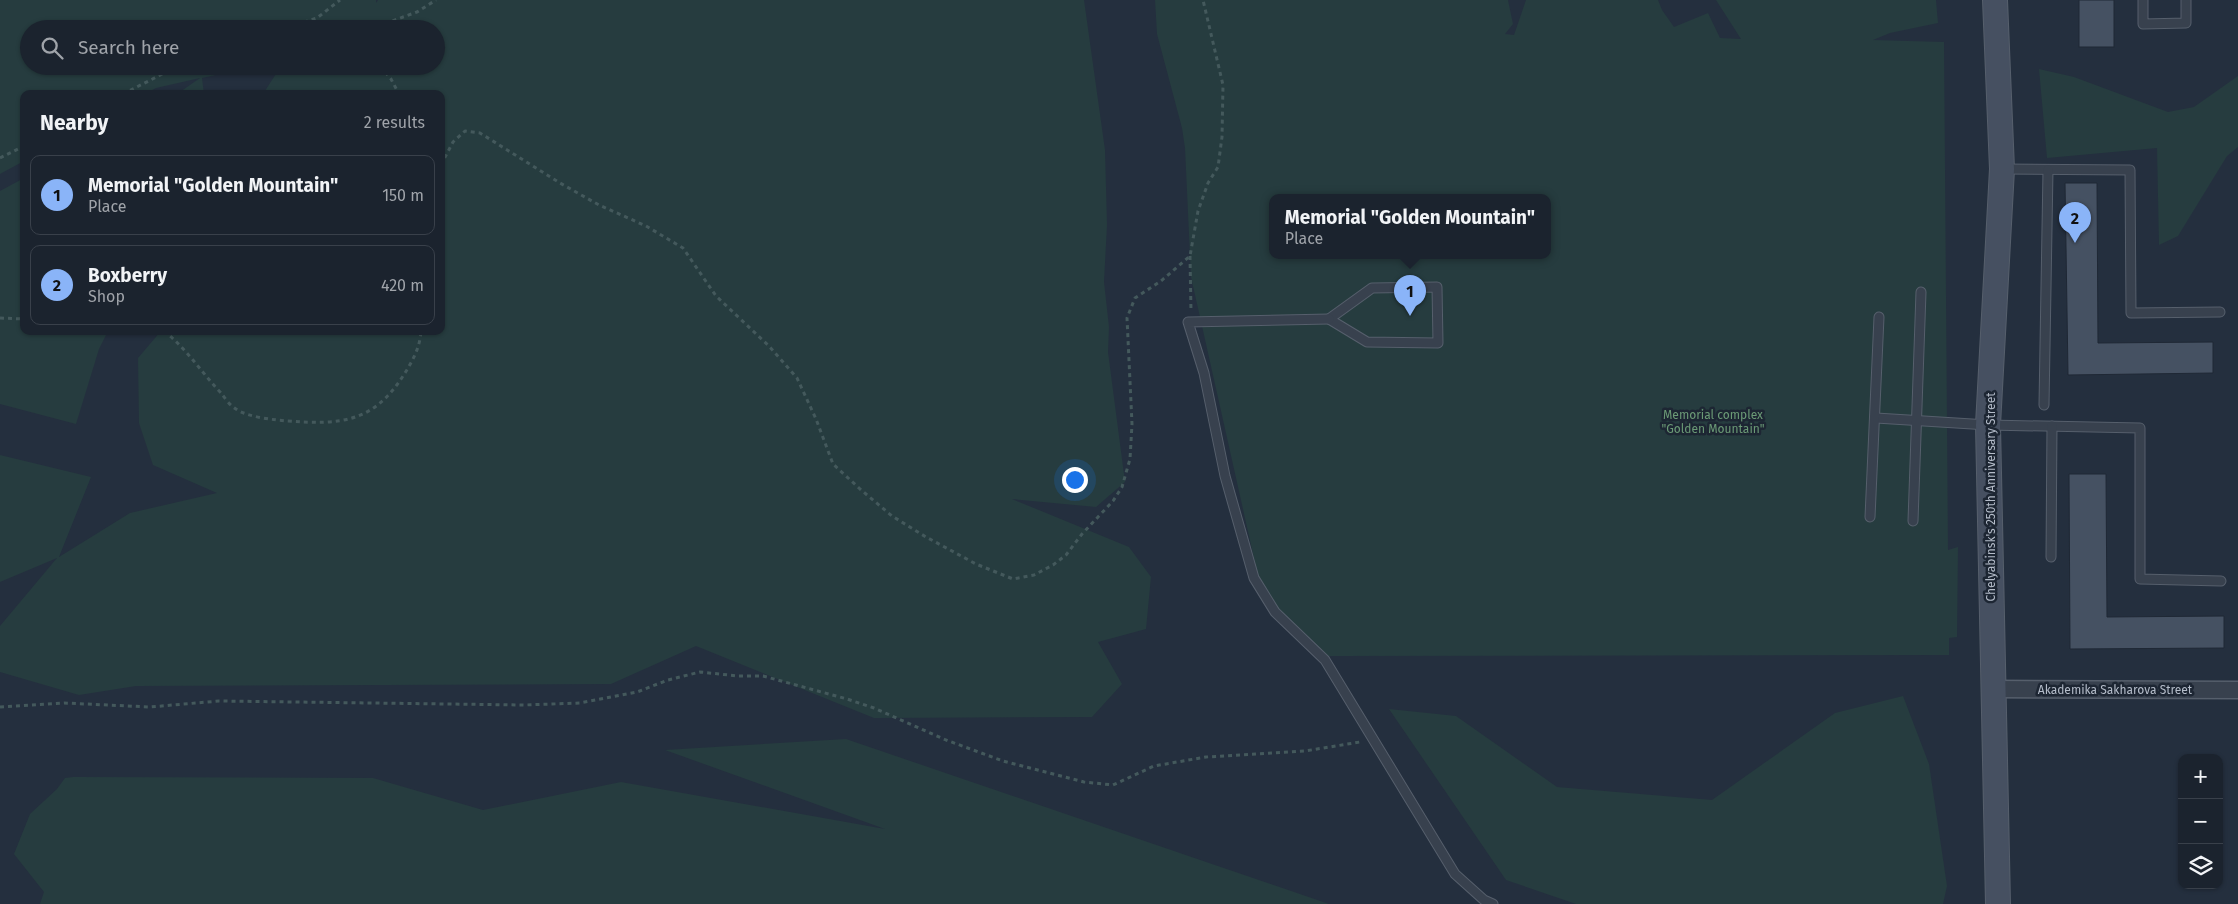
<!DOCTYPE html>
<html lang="en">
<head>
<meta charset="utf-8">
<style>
  :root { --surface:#1b232e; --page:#282f3a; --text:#f1f3f6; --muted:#a0a4aa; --line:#39404a; --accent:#8ab4f8 }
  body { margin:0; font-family:"Fira Sans",sans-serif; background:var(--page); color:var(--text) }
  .controls { position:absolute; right:15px; bottom:15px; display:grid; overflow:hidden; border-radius:10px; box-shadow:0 1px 4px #0004 }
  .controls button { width:45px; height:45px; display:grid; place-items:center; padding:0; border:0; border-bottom:1px solid var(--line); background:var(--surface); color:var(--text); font:25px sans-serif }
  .you { position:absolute; left:1074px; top:479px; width:18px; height:18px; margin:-12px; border:4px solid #fff; border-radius:50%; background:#1a73e8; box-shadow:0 0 0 8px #1a73e833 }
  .badge { display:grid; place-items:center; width:32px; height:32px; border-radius:50%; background:var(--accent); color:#111; font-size:16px; font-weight:700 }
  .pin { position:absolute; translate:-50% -41px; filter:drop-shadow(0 1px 2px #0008) }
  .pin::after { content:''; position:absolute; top:26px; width:18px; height:15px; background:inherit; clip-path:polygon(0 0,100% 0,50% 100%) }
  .popup { position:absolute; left:1269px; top:194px; width:282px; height:65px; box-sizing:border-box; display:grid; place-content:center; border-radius:10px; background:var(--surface); filter:drop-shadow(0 1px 4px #0005); font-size:16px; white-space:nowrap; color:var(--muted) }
  .popup b { font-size:19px; color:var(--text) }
  .popup::after { content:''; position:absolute; left:50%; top:100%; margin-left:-10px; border:10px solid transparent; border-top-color:var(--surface) }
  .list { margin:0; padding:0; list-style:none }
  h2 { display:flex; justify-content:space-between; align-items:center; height:65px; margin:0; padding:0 20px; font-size:21px }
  h2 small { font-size:16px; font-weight:400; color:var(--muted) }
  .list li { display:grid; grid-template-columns:32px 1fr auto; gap:15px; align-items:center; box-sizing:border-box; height:80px; margin:0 10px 10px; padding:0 10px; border:1px solid var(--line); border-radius:10px }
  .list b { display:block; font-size:19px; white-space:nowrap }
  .list p { margin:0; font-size:16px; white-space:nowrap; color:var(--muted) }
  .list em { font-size:16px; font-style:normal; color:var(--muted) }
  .icon { flex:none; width:28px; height:28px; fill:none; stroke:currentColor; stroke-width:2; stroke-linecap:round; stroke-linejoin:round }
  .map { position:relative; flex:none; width:2238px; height:904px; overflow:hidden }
  .search { position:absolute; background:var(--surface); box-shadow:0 1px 4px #0004; left:20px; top:20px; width:425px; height:55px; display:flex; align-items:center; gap:12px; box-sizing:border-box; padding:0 18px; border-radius:28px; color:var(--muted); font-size:19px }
  .panel { position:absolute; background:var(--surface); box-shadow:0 1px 4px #0004; left:20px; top:90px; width:425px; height:245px; border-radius:10px }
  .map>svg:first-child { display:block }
  .green { fill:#263c3f; fill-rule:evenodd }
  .building { fill:#455162; stroke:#1f2835 }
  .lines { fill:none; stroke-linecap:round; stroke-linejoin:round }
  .lane-casing { stroke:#565f6c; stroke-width:11 }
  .street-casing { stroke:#565f6c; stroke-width:19 }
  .secondary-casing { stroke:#565f6c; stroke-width:26 }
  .path { stroke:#44595c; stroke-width:3; stroke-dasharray:4 4; stroke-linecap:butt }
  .lane { stroke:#38414e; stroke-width:9 }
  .street { stroke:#38414e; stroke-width:16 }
  .secondary { stroke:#465061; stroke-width:24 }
  .labels { text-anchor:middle; stroke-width:5; stroke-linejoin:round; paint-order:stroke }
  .park-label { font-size:12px; fill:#6b9a76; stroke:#1d2633 }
  .street-label { font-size:12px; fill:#b4bcc9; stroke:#1d2633 }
</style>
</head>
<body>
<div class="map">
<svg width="2238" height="904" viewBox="0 0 2238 904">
  <rect width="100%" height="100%" fill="#242f3e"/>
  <g class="green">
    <polygon points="0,0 376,0 376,3 378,0 1084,0 1105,150 1107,225 1104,282 1109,327 1108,352 1125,482 1096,507 1012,499 1129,547 1151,577 1146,629 1098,642 1122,684 1092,717 874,718 696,646 611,684 136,686 79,695 0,672 0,626 57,558 0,582 0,455 91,477 59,557 130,513 217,493 153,465 139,423 138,358 161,331 441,331 441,94 263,94 281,66 436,66 436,29 29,29 29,66 257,66 202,78 204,94 177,94 200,78 156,88 145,94 24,94 24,161 0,174"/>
    <path d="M1155 0H1508L1513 24 1505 34 1514 35 1526 0H1658L1662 10 1674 27 1708 13 1720 38 1741 39 1716 0H1936L1938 23 1890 33 1873 40 1944 42 1948 550 1958 547 1957 637 1949 638V655L1325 656 1279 611 1258 576 1191 277 1185 148 1182 128 1157 34ZM1272 197H1548V255H1272Z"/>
    <polygon points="2039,69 2074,77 2168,112 2194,107 2238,76 2238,147 2227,156 2178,236 2159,245 2157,148 2047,158"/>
    <polygon points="24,178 24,331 108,331 99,349 76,424 0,404 0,191"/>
    <polygon points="1903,696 1929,764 1947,886 1943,904 1576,904 1506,880 1389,709 1456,716 1557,787 1712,800 1835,713"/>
    <polygon points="846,739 1329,904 40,904 44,892 14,854 30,814 57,789 65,778 73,777 373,778 483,810 621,782 885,829 665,750"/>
  </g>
  <g class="building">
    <rect x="2079" y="0" width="35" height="47"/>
    <polygon points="2065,183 2097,183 2098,343 2213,342 2213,373 2068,375"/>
    <polygon points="2069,474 2106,474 2107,617 2224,616 2224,648 2070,649"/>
  </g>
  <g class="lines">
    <g class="lane-casing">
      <g id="lane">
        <polyline points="2143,0 2143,24 2186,23 2186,0"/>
        <polyline points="2003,169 2130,170 2131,313 2220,312"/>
        <polygon points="1437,287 1438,343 1367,342 1329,319 1372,288"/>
        <polyline points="1329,319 1188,322 1204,373 1225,476 1254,578 1275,612 1325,660 1455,874 1484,900 1493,904"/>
        <polyline points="2044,405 2048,170"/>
        <polyline points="1876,418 1988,425 2140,428 2140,579 2221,581"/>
        <polyline points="1870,517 1879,317"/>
        <polyline points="1913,521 1921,292"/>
        <polyline points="2051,557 2052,426"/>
      </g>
    </g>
    <g class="street-casing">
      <polyline id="street" points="1993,689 2238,690"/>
    </g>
    <g class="secondary-casing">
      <polyline id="secondary" points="1995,0 2002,169 1988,425 1998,904"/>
    </g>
    <g class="path">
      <polyline points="281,29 317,18 340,0"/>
      <polyline points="370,29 417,12 436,0"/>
      <polyline points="380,66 391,79 399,94"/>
      <polyline points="123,94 178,66"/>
      <polyline points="0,158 24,146"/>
      <polyline points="441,165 453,142 465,131 480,133 560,183 599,205 646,226 683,248 716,296 769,346 797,378 816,419 833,464 860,489 892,516 926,537 976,564 1013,579 1034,575 1053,565 1066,555 1082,534 1113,501 1122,487 1130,459 1132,424 1127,318 1135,298 1161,281 1190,256 1198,211 1208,183 1218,167 1222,137 1223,85 1203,0"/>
      <polyline points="1190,256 1191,312"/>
      <polyline points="0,318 24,319"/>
      <path d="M164 331C187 349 201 372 221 393 225 398 230 406 236 409 247 417 274 420 288 421 339 425 373 423 403 376 412 362 420 348 421 331"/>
      <polyline points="0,707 64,703 150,707 219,701 524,705 580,703 637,692 668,680 700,672 738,676 763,676 847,699 874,708 946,740 1003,761 1084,782 1113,785 1154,766 1206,757 1305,751 1360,742"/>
    </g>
    <use href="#lane" class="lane"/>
    <use href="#street" class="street"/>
    <use href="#secondary" class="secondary"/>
  </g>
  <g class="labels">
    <g class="park-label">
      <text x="1713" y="419">Memorial complex<tspan x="1713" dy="14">"Golden Mountain"</tspan></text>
    </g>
    <g class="street-label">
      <text transform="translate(1991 497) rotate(-90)" y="4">Chelyabinsk's 250th Anniversary Street</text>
      <text x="2115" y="694">Akademika Sakharova Street</text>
    </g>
  </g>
</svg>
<div class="controls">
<button>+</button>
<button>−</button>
<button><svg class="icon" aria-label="layers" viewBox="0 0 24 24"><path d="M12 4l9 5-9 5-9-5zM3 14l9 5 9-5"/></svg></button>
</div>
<div class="you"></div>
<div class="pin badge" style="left:1410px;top:316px">1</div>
<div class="popup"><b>Memorial &quot;Golden Mountain&quot;</b>Place</div>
<div class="pin badge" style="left:2075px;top:243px">2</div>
<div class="search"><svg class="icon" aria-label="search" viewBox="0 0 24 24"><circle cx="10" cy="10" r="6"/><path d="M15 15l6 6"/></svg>Search here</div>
<section class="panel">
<h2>Nearby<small>2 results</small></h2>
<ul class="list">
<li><span class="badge">1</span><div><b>Memorial &quot;Golden Mountain&quot;</b><p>Place</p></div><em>150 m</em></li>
<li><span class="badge">2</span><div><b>Boxberry</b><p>Shop</p></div><em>420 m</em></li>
</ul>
</section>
</div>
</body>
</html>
